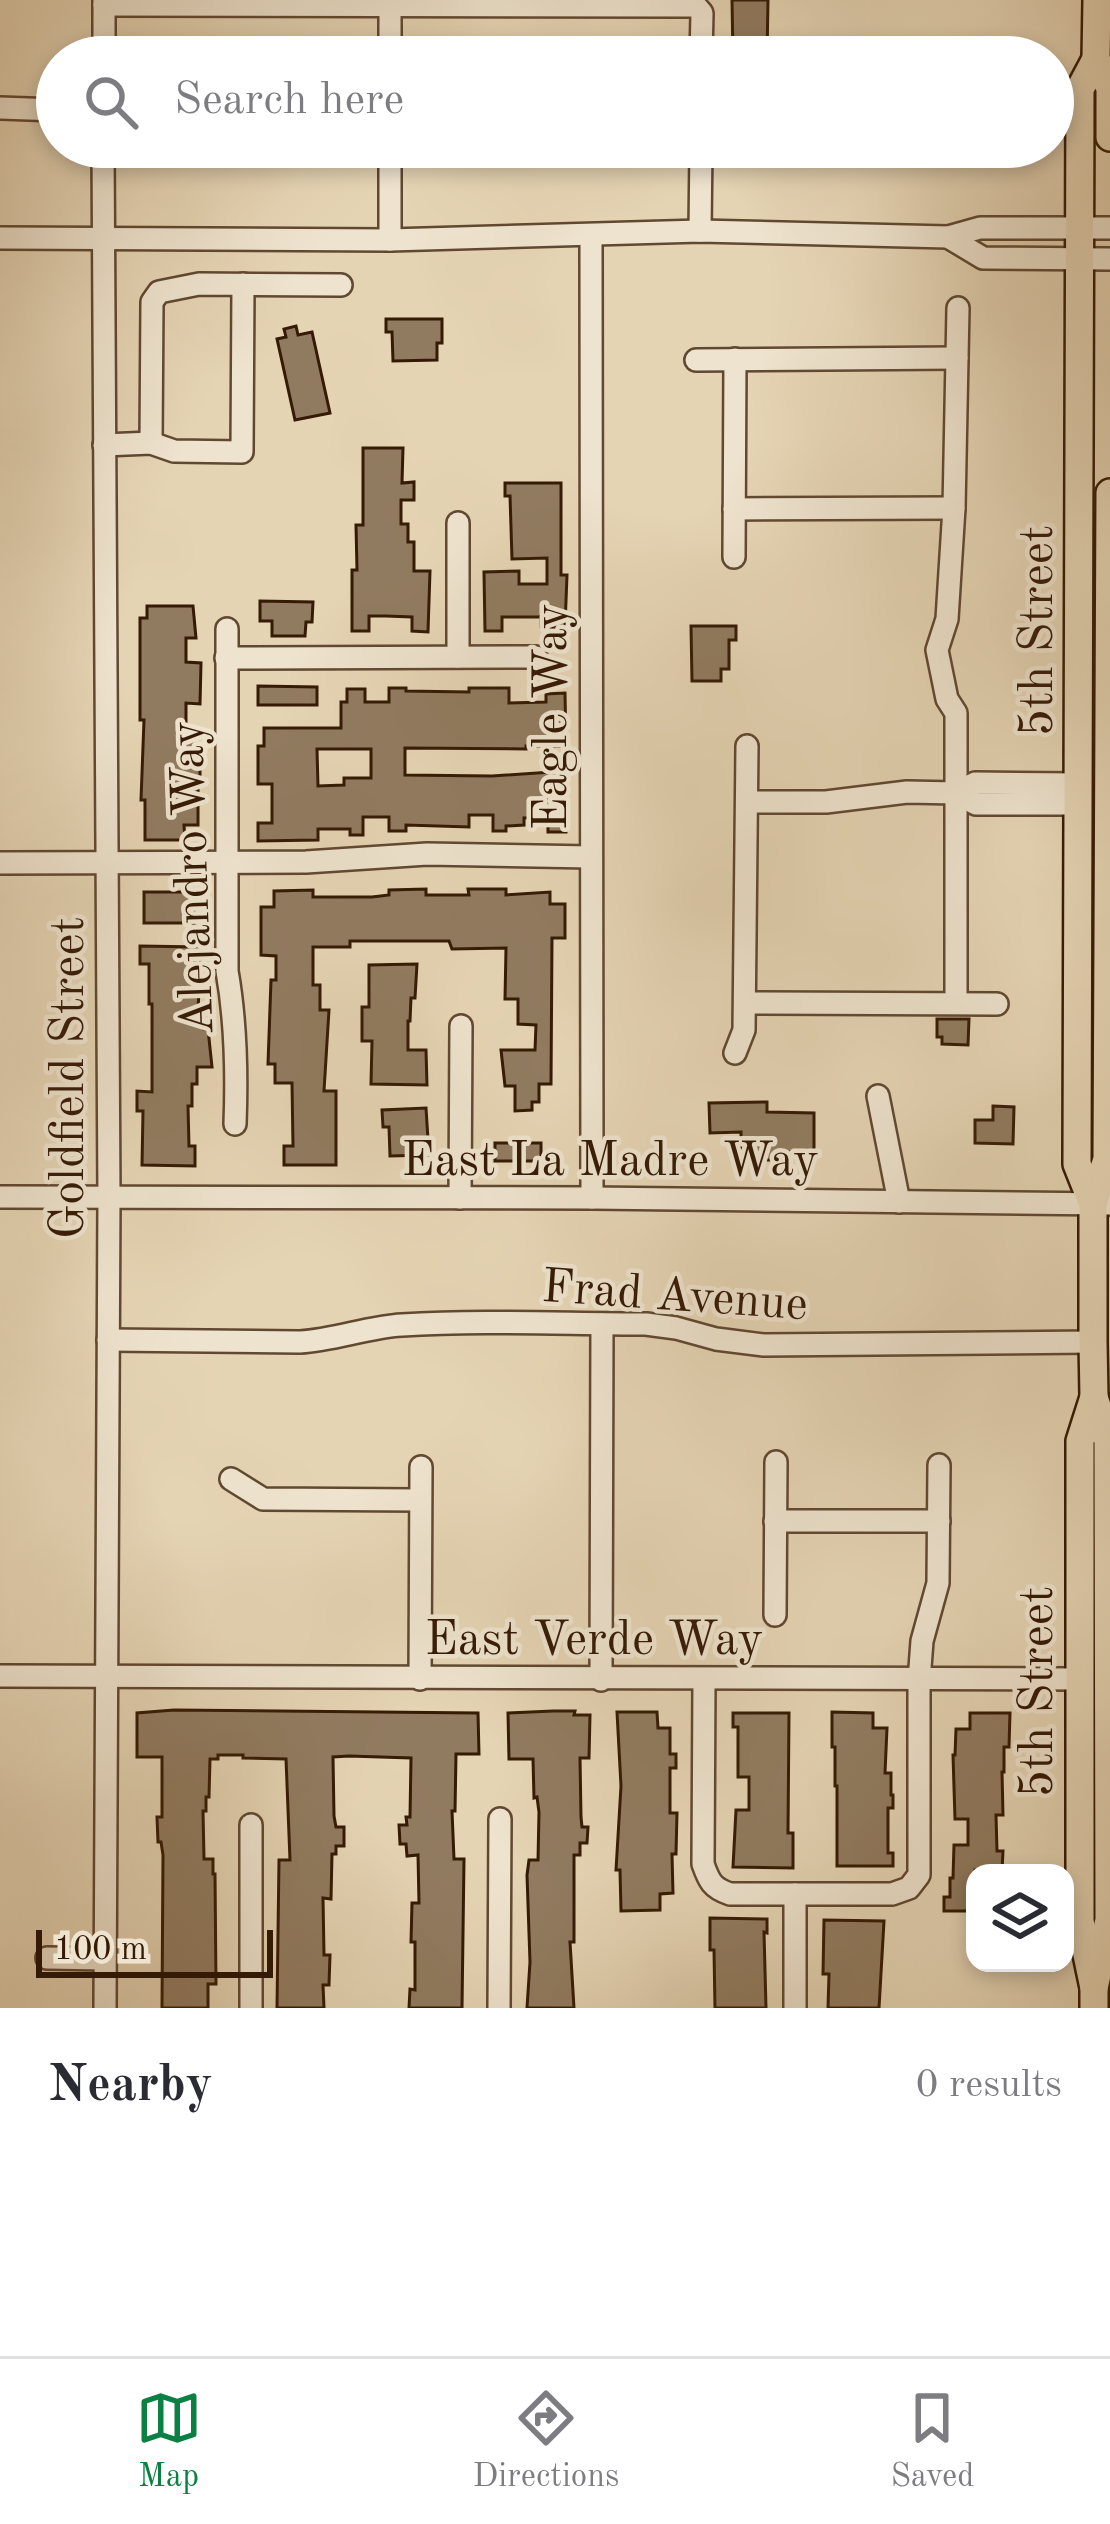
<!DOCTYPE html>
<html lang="en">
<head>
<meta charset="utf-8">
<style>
  :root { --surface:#fff; --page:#f2f2f3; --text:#2b2b33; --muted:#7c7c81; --line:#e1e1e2; --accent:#0b8043 }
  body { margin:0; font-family:"Old Standard TT",serif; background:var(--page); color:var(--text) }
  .controls { position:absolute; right:36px; bottom:36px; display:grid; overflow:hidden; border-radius:24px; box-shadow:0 6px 18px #0003 }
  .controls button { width:108px; height:108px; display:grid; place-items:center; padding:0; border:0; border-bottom:3px solid var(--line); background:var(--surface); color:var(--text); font:60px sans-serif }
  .scale { position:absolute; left:36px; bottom:30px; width:237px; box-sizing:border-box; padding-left:12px; border:6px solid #351a05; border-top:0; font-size:33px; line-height:42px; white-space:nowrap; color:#351a05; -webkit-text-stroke:9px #eee3ce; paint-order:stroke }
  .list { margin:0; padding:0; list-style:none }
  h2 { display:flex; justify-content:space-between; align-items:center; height:156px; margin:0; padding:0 48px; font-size:51px }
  h2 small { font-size:39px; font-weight:400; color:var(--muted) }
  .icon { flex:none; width:66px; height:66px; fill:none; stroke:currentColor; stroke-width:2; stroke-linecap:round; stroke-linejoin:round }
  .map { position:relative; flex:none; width:1110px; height:2008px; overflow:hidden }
  .search { position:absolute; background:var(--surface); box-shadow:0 6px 18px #0003; left:36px; right:36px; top:36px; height:132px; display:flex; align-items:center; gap:30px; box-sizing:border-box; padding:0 42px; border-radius:66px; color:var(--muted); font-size:45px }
  .sheet { height:348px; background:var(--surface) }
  nav { display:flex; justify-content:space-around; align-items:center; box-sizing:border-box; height:168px; border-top:3px solid var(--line); background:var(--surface); font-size:33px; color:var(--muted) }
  nav a { display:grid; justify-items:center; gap:6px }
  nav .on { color:var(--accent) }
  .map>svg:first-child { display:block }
  .building { fill:#917b60; stroke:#351a05; stroke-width:3; fill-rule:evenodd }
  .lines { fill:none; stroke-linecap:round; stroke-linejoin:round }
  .minor-casing { stroke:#614831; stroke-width:26 }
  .major-casing { stroke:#351a05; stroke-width:32 }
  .minor { stroke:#eee3ce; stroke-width:21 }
  .major { stroke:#e5d4b4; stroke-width:27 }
  .labels { text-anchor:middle; stroke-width:9; stroke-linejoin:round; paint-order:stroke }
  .street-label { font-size:48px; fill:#351a05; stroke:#eee3ce }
</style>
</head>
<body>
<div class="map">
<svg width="1110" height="2008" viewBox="0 0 1110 2008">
  <rect width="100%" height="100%" fill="#e5d4b4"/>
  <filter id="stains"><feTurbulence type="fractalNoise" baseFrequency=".00167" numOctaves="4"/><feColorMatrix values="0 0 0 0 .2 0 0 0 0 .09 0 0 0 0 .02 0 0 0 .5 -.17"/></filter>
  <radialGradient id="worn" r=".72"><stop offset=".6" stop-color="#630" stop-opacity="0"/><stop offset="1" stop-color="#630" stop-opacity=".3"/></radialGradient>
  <g class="building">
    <polygon points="732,0 768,0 767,57 733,57"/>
    <polygon points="386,319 442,319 442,343 437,343 437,360 393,361 392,332 386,332"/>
    <polygon points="296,326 298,335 312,332 330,413 295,420 277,339 286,337 284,329"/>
    <polygon points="363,448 403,448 402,483 414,482 414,500 401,500 401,524 408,524 408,542 414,542 414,571 430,571 428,632 412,631 412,617 386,616 369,616 369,631 352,631 352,570 357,570 356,525 363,525"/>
    <polygon points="505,483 561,483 561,575 567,575 565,627 541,627 541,617 502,617 502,631 485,631 484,572 519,571 519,584 547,584 547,558 512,559 510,496 505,496"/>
    <polygon points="260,601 313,602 312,622 306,622 305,636 272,636 272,621 260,621"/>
    <polygon points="147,606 193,606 196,638 186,638 186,662 201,663 200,704 186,703 186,727 194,728 194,746 200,746 200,783 198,783 198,825 184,825 185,840 145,840 145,800 141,800 144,720 140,720 140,618 147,618"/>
    <polygon points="691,626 736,626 736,640 729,640 729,669 721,669 721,681 692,681"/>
    <polygon points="258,686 317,687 317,705 258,705"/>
    <path d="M389 688H406V691L469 692V688H509V703L546 702V694L565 693 566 746H526V749L405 748V775L492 776 565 771 566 832H548V817L524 818V825L506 826V831H493V815H469V827L406 825V831H389V817H363V835H350V829H318V840L258 841V823H272V784H258V746H264V728H341V702H347V689H365V702H389ZM317 749H371V778H344V785L318 786Z"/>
    <polygon points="426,889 426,895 469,895 468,889 506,889 506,895 550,892 550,904 565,904 565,938 552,938 551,1084 539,1084 539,1102 532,1102 532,1110 515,1111 515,1086 505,1086 501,1050 535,1050 536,1025 518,1024 518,999 505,999 506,948 452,949 449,941 350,941 350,947 313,947 313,985 320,985 320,1010 329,1010 324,1091 336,1091 336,1165 284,1165 284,1146 293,1146 292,1083 275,1083 275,1064 268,1064 271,980 276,980 276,956 261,955 261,907 274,907 274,891 313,890 313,897 372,897 389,895 389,890"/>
    <polygon points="144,892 200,892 200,904 194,904 194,923 144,923"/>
    <polygon points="140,946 201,947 198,1011 205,1012 204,1029 208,1029 212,1067 197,1067 197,1084 192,1084 192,1106 188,1106 189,1146 195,1146 195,1166 142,1165 143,1111 137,1111 137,1091 152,1092 152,1004 149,1004 149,964 140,964"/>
    <polygon points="417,964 415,998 411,998 410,1021 408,1021 408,1050 426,1050 427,1085 371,1084 372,1041 362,1041 362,1007 369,1007 369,965"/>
    <polygon points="937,1019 969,1019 968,1045 942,1044 942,1037 937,1037"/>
    <polygon points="767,1102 767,1112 814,1113 814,1152 777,1152 777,1160 760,1160 760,1165 741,1164 741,1132 710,1133 709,1103"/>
    <polygon points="993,1106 1014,1107 1013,1144 975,1143 975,1120 993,1120"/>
    <polygon points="426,1108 429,1155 390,1156 389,1127 383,1127 382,1110"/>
    <rect x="495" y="1143" width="46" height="18"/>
    <polygon points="174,1710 478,1713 479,1754 456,1754 455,1811 452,1811 454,1859 464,1859 462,2008 409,2008 410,1989 415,1990 415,1942 411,1942 412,1903 419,1903 418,1855 407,1856 406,1844 400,1844 399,1825 407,1825 406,1817 410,1817 411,1758 349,1756 333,1757 334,1816 336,1827 344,1827 344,1846 336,1846 336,1854 332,1854 331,1899 323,1898 324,1955 330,1955 329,1985 323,1985 324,2008 277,2008 279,1860 290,1860 286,1759 243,1758 243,1755 218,1755 218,1759 210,1759 209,1797 206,1797 206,1811 203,1811 204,1859 213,1859 213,1874 215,1874 216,1984 208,1984 208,2008 162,2008 163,1855 161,1842 158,1842 157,1817 162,1817 162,1757 137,1757 137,1713"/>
    <polygon points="553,1711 575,1711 574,1715 590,1715 589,1758 580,1758 581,1817 582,1827 588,1827 587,1843 580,1843 580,1855 574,1855 574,1942 570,1942 574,2008 527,2008 530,1962 527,1875 529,1860 538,1860 539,1812 537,1797 534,1798 533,1759 509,1759 508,1713"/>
    <polygon points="617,1712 657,1712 658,1728 670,1728 670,1754 676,1754 676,1768 670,1768 670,1813 677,1813 676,1854 672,1854 673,1893 660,1894 660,1910 621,1911 620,1870 616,1870 621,1786"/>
    <polygon points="832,1712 873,1713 873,1728 887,1728 885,1773 891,1773 891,1795 893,1795 893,1808 888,1808 888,1853 893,1853 893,1866 837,1866 837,1786 835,1786 835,1747 832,1747"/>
    <polygon points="733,1713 789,1713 788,1833 793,1833 793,1868 733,1867 736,1810 749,1810 749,1777 738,1777 738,1727 733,1727"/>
    <polygon points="970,1713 1010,1713 1009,1747 1004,1747 1004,1772 1002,1772 1003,1815 996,1815 997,1851 1003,1851 1002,1871 975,1870 975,1911 944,1911 944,1897 950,1897 950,1878 953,1878 954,1845 968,1845 968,1819 955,1819 953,1755 955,1755 956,1729 970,1729"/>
    <polygon points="710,1918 767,1919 767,1933 764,1932 766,2008 715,2008 714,1950 710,1950"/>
    <polygon points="824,1920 884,1921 879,2008 828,2008 829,1974 823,1974"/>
  </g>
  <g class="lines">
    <g class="minor-casing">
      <g id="minor">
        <polyline points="104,5 696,6 702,13 701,57"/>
        <polyline points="390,6 390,57"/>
        <polyline points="104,57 104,0"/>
        <polyline points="0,108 57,110"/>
        <polyline points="103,147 109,1198 105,2008"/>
        <polyline points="390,147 390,240"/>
        <polyline points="700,231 701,147"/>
        <polyline points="591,236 592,1198"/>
        <polyline points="948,237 983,258 1110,259"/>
        <polyline points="0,238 390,240 700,231 948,237 980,228 1110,228"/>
        <polyline points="696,360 957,358"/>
        <polyline points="151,443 152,302 159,292 199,284 341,285"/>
        <polyline points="104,445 151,443 174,451 242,452 243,284"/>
        <polyline points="734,509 954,508"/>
        <polyline points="734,557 735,359"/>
        <path d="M227 629V971C236 1022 237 1072 235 1124"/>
        <polyline points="458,657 458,523"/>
        <polyline points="226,658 536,657"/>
        <polyline points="956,793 976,804 1079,804"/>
        <polyline points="747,802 826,802 907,792 956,793 975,783 1079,784"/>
        <polyline points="0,863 306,862 427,854 591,857"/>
        <polyline points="745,1003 997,1004"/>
        <polyline points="956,1003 956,713 947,699 937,650 947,619 954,508 958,308"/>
        <polyline points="735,1053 744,1030 747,746"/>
        <polyline points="878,1096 899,1202"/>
        <polyline points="0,1197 592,1198 1110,1204"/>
        <polyline points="460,1198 461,1026"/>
        <path d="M108 1340 300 1342C335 1340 367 1327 402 1325 482 1320 565 1324 646 1324L676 1328 716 1339 764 1345 1093 1342"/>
        <polyline points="231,1479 263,1499 419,1500"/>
        <polyline points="775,1521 939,1521"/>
        <polyline points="775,1615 776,1462"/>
        <polyline points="0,1676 1080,1679"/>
        <polyline points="420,1679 421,1467"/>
        <polyline points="601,1680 602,1324"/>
        <path d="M704 1680 703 1864C709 1881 712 1888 730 1894H892L909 1888 919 1875V1681L922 1641 938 1583 939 1465"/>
        <polyline points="251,1825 251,2008"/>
        <polyline points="795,1894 795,2008"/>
        <polyline points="47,1958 105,1959"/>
        <polyline points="499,2008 500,1819"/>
      </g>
    </g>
    <g class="major-casing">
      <g id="major">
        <polyline points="1097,0 1096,59 1110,88 1110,137"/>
        <polyline points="1093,1204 1077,1164 1080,89 1096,59"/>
        <polyline points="1094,1397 1080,1441 1080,1921 1094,1988 1094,2008"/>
        <polyline points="1094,1988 1109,1920 1108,1441 1094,1397 1093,1342 1093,1204 1107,1159 1110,493"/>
      </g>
    </g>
    <use href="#minor" class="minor"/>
    <use href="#major" class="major"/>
  </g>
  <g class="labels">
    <g class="street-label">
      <text transform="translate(1035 631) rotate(-90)" y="17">5th Street</text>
      <text transform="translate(549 717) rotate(-90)" y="17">Eagle Way</text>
      <text transform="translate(190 878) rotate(-92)" y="17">Alejandro Way</text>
      <text transform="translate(66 1078) rotate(-90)" y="17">Goldfield Street</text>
      <text x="610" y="1175">East La Madre Way</text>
      <text transform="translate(675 1293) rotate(4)" y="17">Frad Avenue</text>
      <text x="594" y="1654">East Verde Way</text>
      <text transform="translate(1035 1692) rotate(-90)" y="17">5th Street</text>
    </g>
  </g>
  <rect width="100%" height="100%" filter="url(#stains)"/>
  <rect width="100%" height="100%" fill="url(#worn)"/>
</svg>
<div class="controls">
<button><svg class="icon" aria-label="layers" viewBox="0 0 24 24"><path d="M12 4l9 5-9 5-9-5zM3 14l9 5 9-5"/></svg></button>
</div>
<div class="scale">100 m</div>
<div class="search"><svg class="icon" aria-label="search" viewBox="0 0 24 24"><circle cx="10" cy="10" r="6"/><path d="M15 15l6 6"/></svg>Search here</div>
</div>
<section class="sheet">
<h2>Nearby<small>0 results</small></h2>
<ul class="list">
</ul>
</section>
<nav>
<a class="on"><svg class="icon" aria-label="map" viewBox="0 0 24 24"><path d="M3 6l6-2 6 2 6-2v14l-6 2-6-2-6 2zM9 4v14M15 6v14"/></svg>Map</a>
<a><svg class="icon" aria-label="directions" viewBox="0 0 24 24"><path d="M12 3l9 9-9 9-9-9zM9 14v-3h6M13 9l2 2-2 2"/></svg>Directions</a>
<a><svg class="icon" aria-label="saved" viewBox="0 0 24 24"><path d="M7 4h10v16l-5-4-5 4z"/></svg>Saved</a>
</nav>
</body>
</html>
